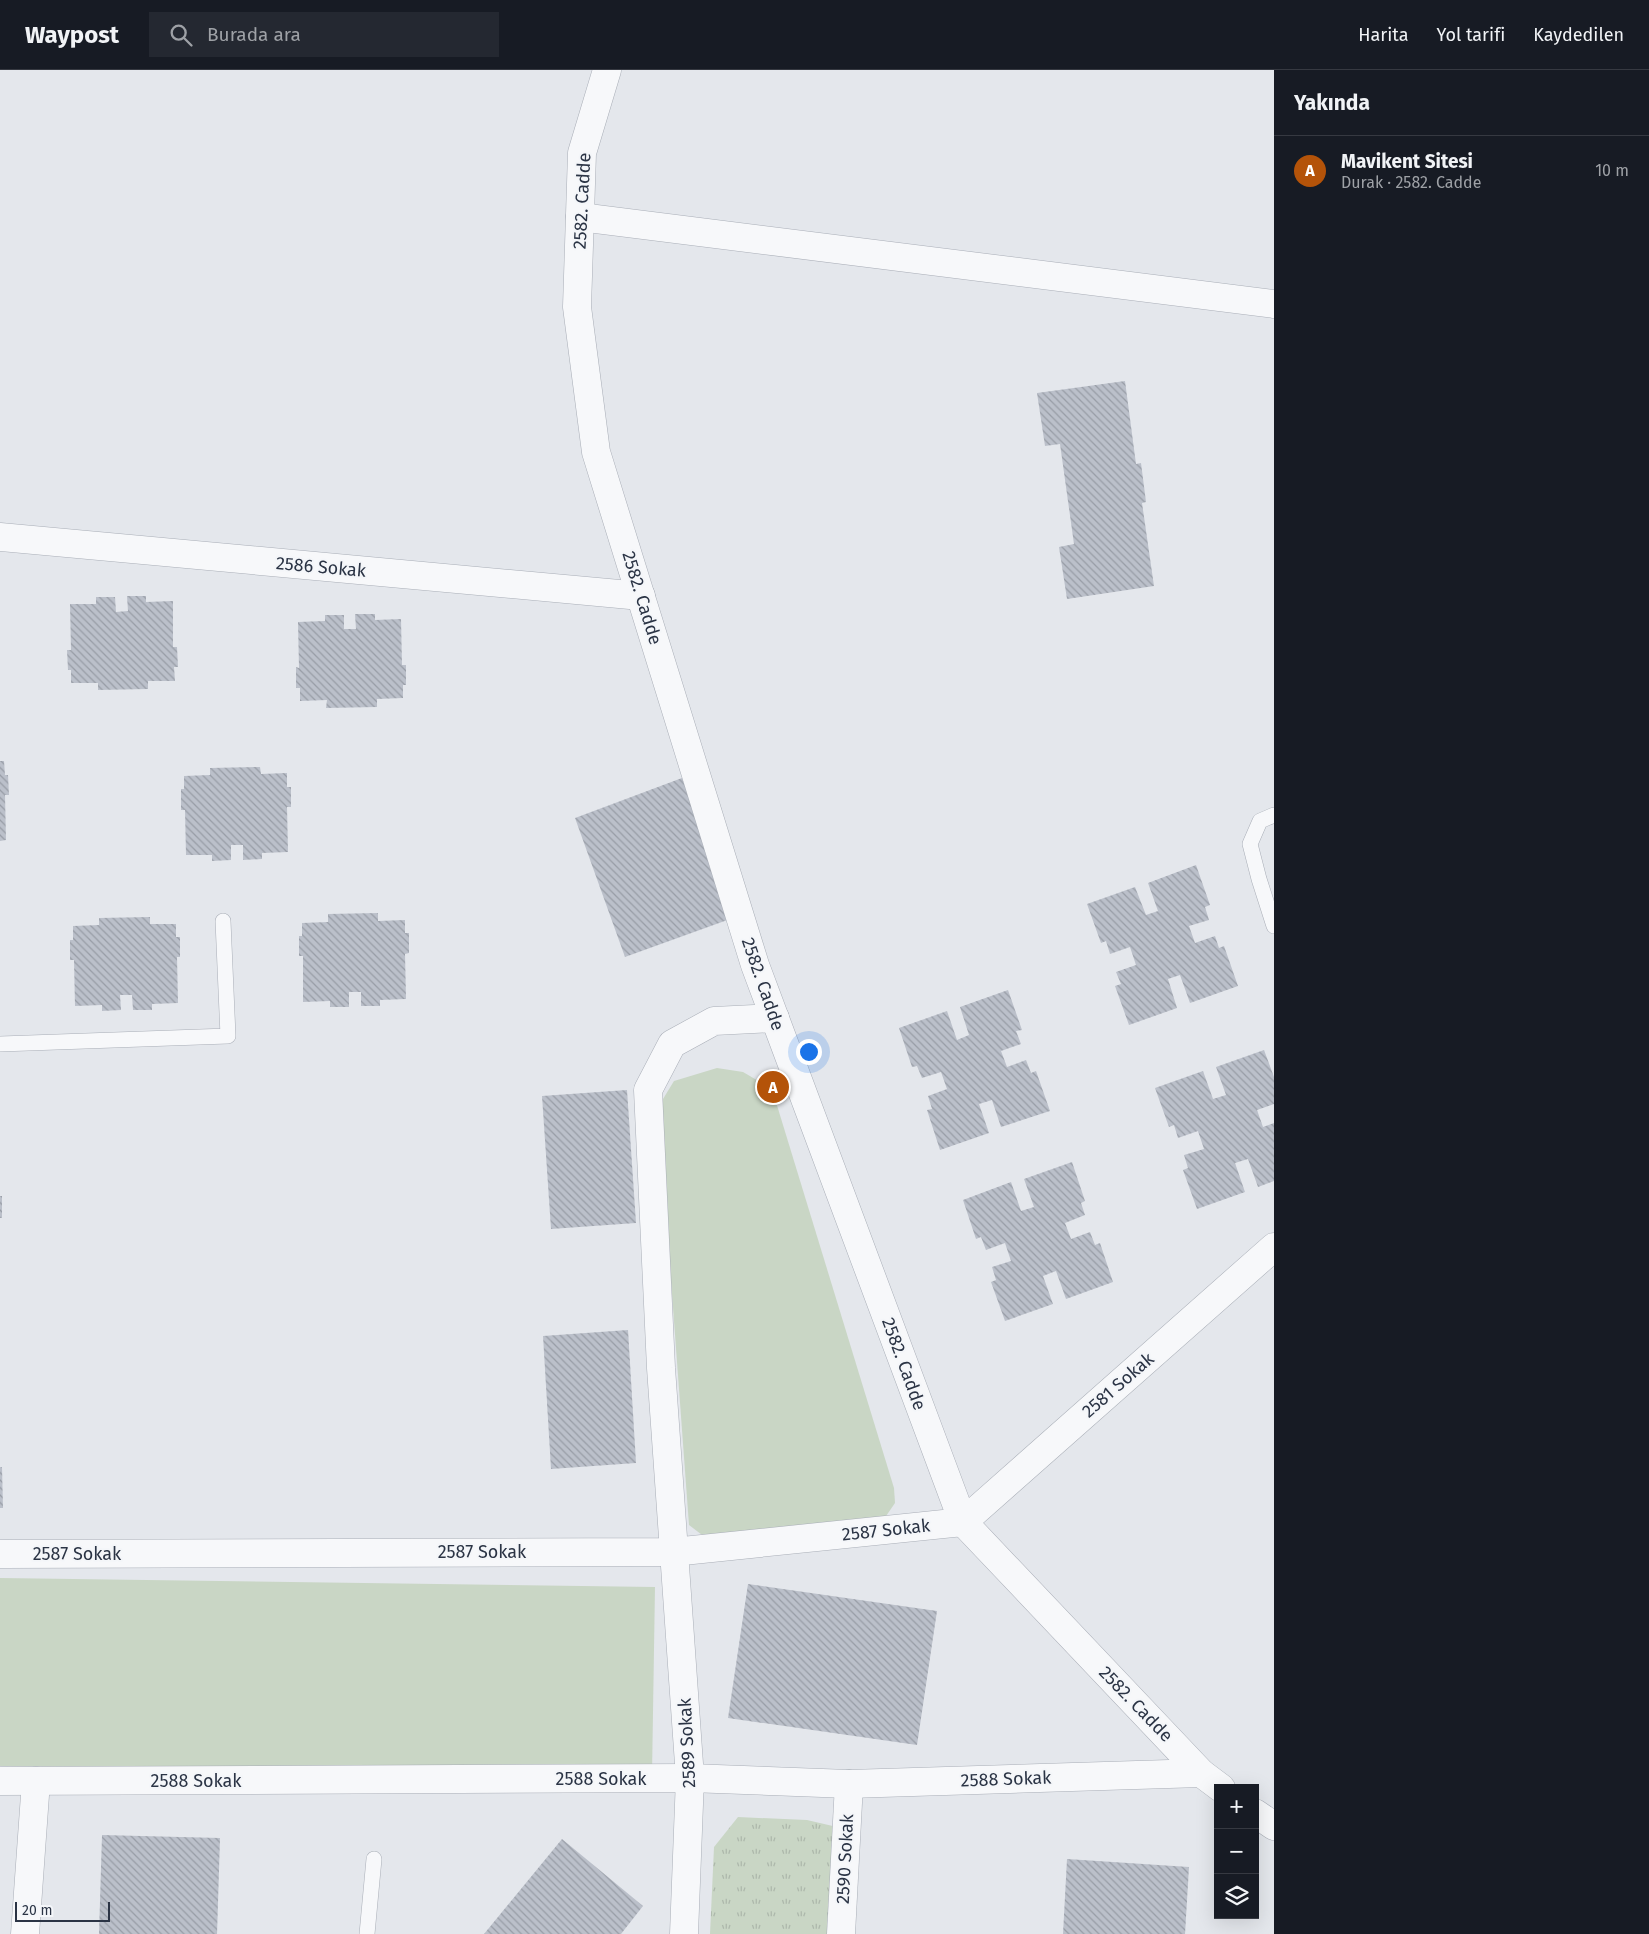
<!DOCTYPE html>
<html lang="tr">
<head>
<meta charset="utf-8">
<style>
  :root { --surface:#171b24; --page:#242831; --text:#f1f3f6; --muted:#9ea1a6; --line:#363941; --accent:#b45309 }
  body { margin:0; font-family:"Fira Sans",sans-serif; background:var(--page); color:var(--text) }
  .controls { position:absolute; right:15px; bottom:15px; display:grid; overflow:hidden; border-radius:0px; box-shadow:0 5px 20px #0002 }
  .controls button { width:45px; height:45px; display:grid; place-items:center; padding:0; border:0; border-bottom:1px solid var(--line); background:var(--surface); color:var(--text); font:25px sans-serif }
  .scale { position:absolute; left:15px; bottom:12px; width:95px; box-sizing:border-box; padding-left:5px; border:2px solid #2b3445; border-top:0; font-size:14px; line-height:18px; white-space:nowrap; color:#2b3445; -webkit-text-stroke:4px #f4f6f9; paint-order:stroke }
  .you { position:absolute; left:808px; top:981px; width:18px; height:18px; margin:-12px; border:4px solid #fff; border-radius:50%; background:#1a73e8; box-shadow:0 0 0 8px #1a73e833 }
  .badge { display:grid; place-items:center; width:32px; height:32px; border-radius:50%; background:var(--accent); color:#fff; font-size:16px; font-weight:700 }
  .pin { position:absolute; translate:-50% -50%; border:2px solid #fff; box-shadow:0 1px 5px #0006 }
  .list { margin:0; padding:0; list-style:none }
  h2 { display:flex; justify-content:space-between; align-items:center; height:65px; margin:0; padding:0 20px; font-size:21px }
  h2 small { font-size:16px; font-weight:400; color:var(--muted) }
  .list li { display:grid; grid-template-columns:32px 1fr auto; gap:15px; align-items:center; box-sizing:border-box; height:70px; padding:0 20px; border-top:1px solid var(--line) }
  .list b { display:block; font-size:19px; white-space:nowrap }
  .list p { margin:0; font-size:16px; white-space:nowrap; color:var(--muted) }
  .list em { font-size:16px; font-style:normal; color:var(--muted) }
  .icon { flex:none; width:28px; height:28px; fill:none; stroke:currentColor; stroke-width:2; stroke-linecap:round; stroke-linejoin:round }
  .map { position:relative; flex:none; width:1274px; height:1864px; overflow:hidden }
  header { display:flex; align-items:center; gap:30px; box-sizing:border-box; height:70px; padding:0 25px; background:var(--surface); border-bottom:1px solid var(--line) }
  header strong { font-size:24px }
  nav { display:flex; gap:28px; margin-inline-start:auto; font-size:18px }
  .search { width:350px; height:45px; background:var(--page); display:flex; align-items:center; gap:12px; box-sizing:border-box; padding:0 18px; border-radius:0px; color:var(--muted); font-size:19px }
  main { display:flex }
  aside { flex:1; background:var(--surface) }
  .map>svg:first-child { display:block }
  .grass { fill:url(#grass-tufts) }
  .park { fill:#c9d6c5 }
  .building { fill:url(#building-back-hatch) }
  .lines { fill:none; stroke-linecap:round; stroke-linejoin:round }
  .lane-casing { stroke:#a9aeb7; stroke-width:16 }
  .street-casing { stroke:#a9aeb7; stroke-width:29 }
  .lane { stroke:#f7f8fa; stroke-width:15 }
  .street { stroke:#f7f8fa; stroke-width:28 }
  .labels { text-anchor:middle; stroke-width:4; stroke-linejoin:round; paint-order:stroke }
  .street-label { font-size:18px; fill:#2b3445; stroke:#f4f6f9 }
</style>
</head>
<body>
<header>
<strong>Waypost</strong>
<div class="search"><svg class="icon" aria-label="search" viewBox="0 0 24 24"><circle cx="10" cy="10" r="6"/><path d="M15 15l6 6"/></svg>Burada ara</div>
<nav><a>Harita</a><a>Yol tarifi</a><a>Kaydedilen</a></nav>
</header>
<main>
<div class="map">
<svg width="1274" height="1864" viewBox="0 0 1274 1864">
  <defs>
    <pattern id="grass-tufts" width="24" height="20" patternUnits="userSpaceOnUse" patternTransform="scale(1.25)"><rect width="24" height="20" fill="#c9d6c5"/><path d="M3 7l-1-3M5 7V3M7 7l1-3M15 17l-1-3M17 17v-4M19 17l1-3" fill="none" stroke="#adb8ab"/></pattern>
    <pattern id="building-back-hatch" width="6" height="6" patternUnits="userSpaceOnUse" patternTransform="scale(1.25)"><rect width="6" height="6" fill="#bbc0ca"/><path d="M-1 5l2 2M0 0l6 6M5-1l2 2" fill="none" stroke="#989da6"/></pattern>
  </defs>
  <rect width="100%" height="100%" fill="#e4e7ec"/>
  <polygon class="grass" points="738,1747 807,1750 837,1757 828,1864 710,1864 714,1777"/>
  <g class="park">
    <polygon points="717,998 743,1002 772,1019 894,1418 895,1433 884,1449 710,1471 689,1455 659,1047 663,1029 674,1011"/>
    <polygon points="0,1508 655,1517 652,1705 0,1696"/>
  </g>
  <g class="building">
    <polygon points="1125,311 1136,394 1141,393 1146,432 1142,433 1154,516 1067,529 1059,477 1074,474 1060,374 1045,376 1037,323"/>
    <polygon points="127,526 146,526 146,532 173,531 173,577 177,577 178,597 174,597 175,611 148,611 148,619 98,620 98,613 71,613 71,600 68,600 67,580 71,580 70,534 96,534 96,527 115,527 116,542 128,541"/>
    <polygon points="355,544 375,544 375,550 401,549 402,595 406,595 406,615 403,615 403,628 377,629 377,637 326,638 327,630 300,631 300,618 296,618 296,597 299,598 298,552 325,551 325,545 344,545 344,559 356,559"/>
    <polygon points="0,691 4,691 5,705 8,705 9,725 5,725 6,770 0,771"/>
    <polygon points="260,697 261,704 287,703 287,717 291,717 291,737 287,737 288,782 262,783 262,789 243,790 243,775 231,775 231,790 212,791 212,785 186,785 185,740 181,740 181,719 184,719 184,706 210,705 210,698"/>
    <polygon points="682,708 733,848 625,887 575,748"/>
    <polygon points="1196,795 1210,835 1205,837 1209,850 1189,856 1195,873 1215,866 1219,878 1224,876 1238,916 1190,933 1180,905 1168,909 1177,938 1129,955 1115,916 1121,914 1116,902 1136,895 1130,877 1110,884 1106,871 1101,873 1087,834 1135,817 1146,845 1158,841 1148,813"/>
    <polygon points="378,843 378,851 405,850 405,863 409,863 409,883 405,884 406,929 380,930 380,936 361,936 361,922 349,922 349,937 330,937 330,931 303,932 303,886 299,886 299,866 302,866 302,853 328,852 328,844"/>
    <polygon points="150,847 150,854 176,854 176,867 180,867 180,887 177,887 178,933 152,934 152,940 133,940 132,925 120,925 121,940 102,941 102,935 75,936 74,890 70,890 70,870 73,870 73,856 99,855 99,848"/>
    <polygon points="1008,920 1022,960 1016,961 1021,974 1001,981 1007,997 1026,990 1031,1003 1036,1001 1050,1041 1001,1057 992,1030 979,1034 989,1063 940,1080 927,1040 932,1039 928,1026 947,1019 941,1002 922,1008 917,996 912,997 899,958 947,941 957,970 969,965 960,937"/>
    <polygon points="1264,980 1274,1007 1274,1034 1257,1040 1263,1057 1274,1053 1274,1111 1258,1117 1248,1089 1235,1093 1245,1122 1197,1139 1183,1100 1188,1098 1184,1085 1204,1079 1198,1061 1178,1068 1174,1055 1169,1057 1155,1018 1203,1001 1213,1029 1226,1025 1216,997"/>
    <polygon points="627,1020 636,1153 551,1159 542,1026"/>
    <polygon points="1072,1092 1085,1131 1081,1133 1085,1145 1065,1153 1071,1169 1090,1162 1095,1175 1100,1173 1113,1212 1066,1229 1056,1201 1043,1206 1053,1234 1005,1251 991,1212 996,1210 992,1197 1011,1191 1005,1173 986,1180 981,1167 976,1169 963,1130 1011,1112 1021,1141 1034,1137 1024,1109"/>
    <rect x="0" y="1126" width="2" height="22"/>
    <polygon points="628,1260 636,1393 551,1399 543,1266"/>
    <polygon points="0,1397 2,1397 3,1438 0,1438"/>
    <polygon points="748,1514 937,1541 917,1675 728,1648"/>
    <polygon points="102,1765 220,1768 217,1864 99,1864"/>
    <polygon points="562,1769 643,1836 621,1864 484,1864"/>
    <polygon points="1067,1789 1189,1797 1185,1864 1063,1864"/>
  </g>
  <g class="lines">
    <g class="lane-casing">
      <g id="lane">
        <polyline points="1274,745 1260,751 1250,774 1259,809 1274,856"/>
        <polyline points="0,974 228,966 223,851"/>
        <polyline points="367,1864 374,1789"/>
      </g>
    </g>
    <g class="street-casing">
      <g id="street">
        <polyline points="607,0 582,83 577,237 596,382 755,895 963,1452 1201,1703 1221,1718"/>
        <polyline points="580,147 1274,234"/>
        <polyline points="0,467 641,526"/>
        <polyline points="0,1484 673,1482 963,1452 1274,1177"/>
        <polyline points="0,1711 690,1708 849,1714 1201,1703"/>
        <polyline points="1255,1743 1274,1756"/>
        <polyline points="25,1864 36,1711"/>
        <polyline points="684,1864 690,1708 661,1298 648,1020 672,974 714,951 775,948"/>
        <polyline points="841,1864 849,1714"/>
      </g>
    </g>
    <use href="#lane" class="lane"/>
    <use href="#street" class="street"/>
  </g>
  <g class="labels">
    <g class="street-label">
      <text transform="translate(582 131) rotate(-87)" y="6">2582. Cadde</text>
      <text transform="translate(321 497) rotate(5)" y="6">2586 Sokak</text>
      <text transform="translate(642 528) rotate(73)" y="6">2582. Cadde</text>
      <text transform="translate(763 914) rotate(71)" y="6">2582. Cadde</text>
      <text transform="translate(904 1294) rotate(70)" y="6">2582. Cadde</text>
      <text transform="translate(1118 1315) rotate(-41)" y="6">2581 Sokak</text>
      <text transform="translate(886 1460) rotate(-6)" y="6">2587 Sokak</text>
      <text x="482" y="1488">2587 Sokak</text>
      <text x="77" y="1490">2587 Sokak</text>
      <text transform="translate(1136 1634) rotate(46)" y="6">2582. Cadde</text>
      <text transform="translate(687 1673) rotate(-93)" y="6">2589 Sokak</text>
      <text x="601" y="1715">2588 Sokak</text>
      <text transform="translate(1006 1709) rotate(-2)" y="6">2588 Sokak</text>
      <text x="196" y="1717">2588 Sokak</text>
      <text transform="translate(845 1789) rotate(-87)" y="6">2590 Sokak</text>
    </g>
  </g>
</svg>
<div class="controls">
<button>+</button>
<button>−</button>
<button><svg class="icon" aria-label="layers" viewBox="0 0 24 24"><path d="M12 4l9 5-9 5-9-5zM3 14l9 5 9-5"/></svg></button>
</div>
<div class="scale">20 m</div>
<div class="you"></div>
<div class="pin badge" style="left:773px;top:1017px">A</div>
</div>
<aside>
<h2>Yakında<small></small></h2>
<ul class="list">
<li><span class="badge">A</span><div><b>Mavikent Sitesi</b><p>Durak · 2582. Cadde</p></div><em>10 m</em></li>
</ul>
</aside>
</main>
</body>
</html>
